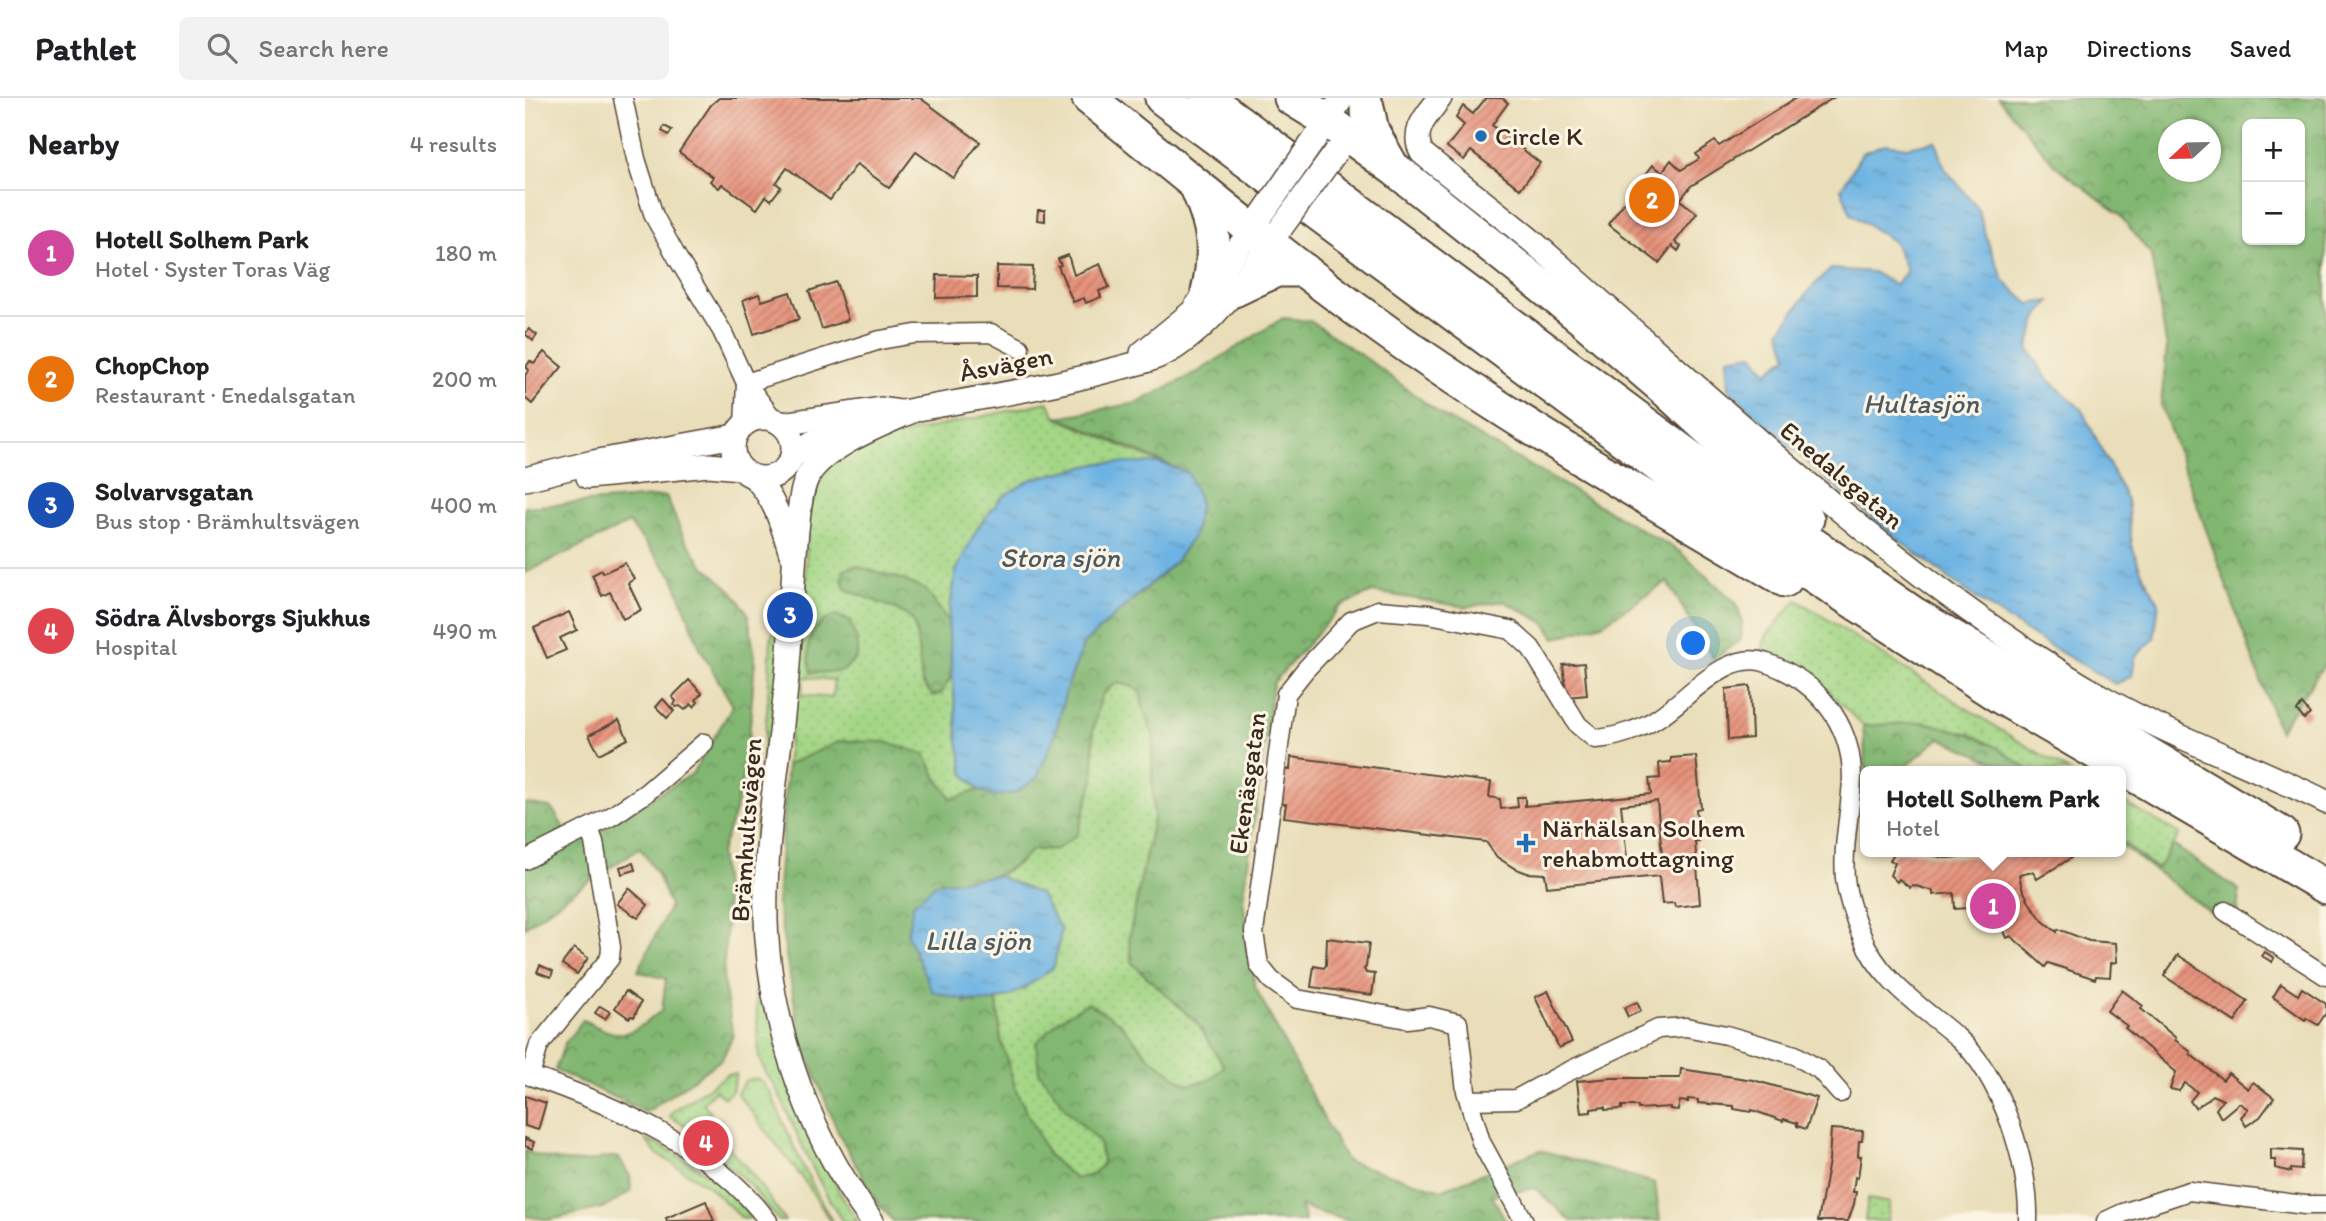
<!DOCTYPE html>
<html lang="en">
<head>
<meta charset="utf-8">
<style>
  :root { --surface:#fff; --page:#f2f2f2; --text:#202124; --muted:#757577; --line:#e0e0e0; --accent:#111827 }
  body { margin:0; font-family:Itim,sans-serif; background:var(--page); color:var(--text) }
  .controls { position:absolute; right:21px; top:21px; display:grid; overflow:hidden; border-radius:10px; box-shadow:0 2px 5px #0004 }
  .controls button { width:63px; height:63px; display:grid; place-items:center; padding:0; border:0; border-bottom:2px solid var(--line); background:var(--surface); color:var(--text); font:35px sans-serif }
  .compass { position:absolute; left:1633px; top:21px; width:63px; height:63px; border-radius:50%; background:var(--surface); box-shadow:0 2px 5px #0004; rotate:248deg }
  .you { position:absolute; left:1169px; top:546px; width:24px; height:24px; margin:-18px; border:5px solid #fff; border-radius:50%; background:#1a73e8; box-shadow:0 0 0 10px #1a73e833 }
  .badge { display:grid; place-items:center; width:46px; height:46px; border-radius:50%; background:var(--accent); color:#fff; font-size:23px; font-weight:700 }
  .pin { position:absolute; translate:-50% -50%; border:4px solid #fff; box-shadow:0 2px 7px #0006 }
  .popup { position:absolute; left:1335px; top:668px; width:266px; height:91px; box-sizing:border-box; display:grid; place-content:center; border-radius:10px; background:var(--surface); filter:drop-shadow(0 2px 5px #0005); font-size:23px; white-space:nowrap; color:var(--muted) }
  .popup b { font-size:26px; color:var(--text) }
  .popup::after { content:''; position:absolute; left:50%; top:100%; margin-left:-14px; border:14px solid transparent; border-top-color:var(--surface) }
  .list { margin:0; padding:0; list-style:none }
  h2 { display:flex; justify-content:space-between; align-items:center; height:91px; margin:0; padding:0 28px; font-size:30px }
  h2 small { font-size:23px; font-weight:400; color:var(--muted) }
  .list li { display:grid; grid-template-columns:46px 1fr auto; gap:21px; align-items:center; box-sizing:border-box; height:126px; padding:0 28px; border-top:2px solid var(--line) }
  .list b { display:block; font-size:26px; white-space:nowrap }
  .list p { margin:0; font-size:23px; white-space:nowrap; color:var(--muted) }
  .list em { font-size:23px; font-style:normal; color:var(--muted) }
  .icon { flex:none; width:38px; height:38px; fill:none; stroke:currentColor; stroke-width:2; stroke-linecap:round; stroke-linejoin:round }
  .map { position:relative; flex:none; width:1801px; height:1123px; overflow:hidden }
  header { display:flex; align-items:center; gap:42px; box-sizing:border-box; height:98px; padding:0 35px; background:var(--surface); border-bottom:2px solid var(--line) }
  header strong { font-size:33px }
  nav { display:flex; gap:38px; margin-inline-start:auto; font-size:24px }
  .search { width:490px; height:63px; background:var(--page); display:flex; align-items:center; gap:18px; box-sizing:border-box; padding:0 24px; border-radius:10px; color:var(--muted); font-size:26px }
  main { display:flex }
  aside { flex:1; background:var(--surface) }
  .map>svg:first-child { display:block }
  .grass { fill:url(#grass-dots); stroke:#6f8052; stroke-width:2; fill-rule:evenodd }
  .forest { fill:url(#forest-crowns); stroke:#5e7048; stroke-width:2; fill-rule:evenodd }
  .water { fill:url(#water-ripples); stroke:#546e80; stroke-width:2 }
  .building { fill:url(#building-hatch); fill-rule:evenodd }
  .lines { fill:none; stroke-linecap:round; stroke-linejoin:round }
  .minor-casing { stroke:#554535; stroke-width:21 }
  .tertiary-casing { stroke:#554535; stroke-width:26 }
  .motorway-casing { stroke:#554535; stroke-width:37 }
  .minor { stroke:#fff; stroke-width:18 }
  .tertiary { stroke:#fff; stroke-width:23 }
  .motorway { stroke:#fff; stroke-width:33 }
  .tertiary-bridge-casing { stroke:#554535; stroke-width:26; stroke-linecap:butt }
  .tertiary-bridge { stroke:#fff; stroke-width:23 }
  .poi-dot { fill:#1f6fb2; stroke:#fcf5e5; stroke-width:2.5 }
  .labels { text-anchor:middle; stroke-width:6; stroke-linejoin:round; paint-order:stroke }
  .poi-label { font-size:26px; fill:#3b2a1e; stroke:#fcf5e5; text-anchor:start }
  .street-label { font-size:26px; fill:#3b2a1e; stroke:#fcf5e5 }
  .water-label { font-size:28px; font-style:italic; fill:#4c5a63; stroke:#fcf5e5 }
</style>
</head>
<body>
<header>
<strong>Pathlet</strong>
<div class="search"><svg class="icon" aria-label="search" viewBox="0 0 24 24"><circle cx="10" cy="10" r="6"/><path d="M15 15l6 6"/></svg>Search here</div>
<nav><a>Map</a><a>Directions</a><a>Saved</a></nav>
</header>
<main>
<aside>
<h2>Nearby<small>4 results</small></h2>
<ul class="list">
<li><span class="badge" style="background:#d1479c">1</span><div><b>Hotell Solhem Park</b><p>Hotel · Syster Toras Väg</p></div><em>180 m</em></li>
<li><span class="badge" style="background:#e8710a">2</span><div><b>ChopChop</b><p>Restaurant · Enedalsgatan</p></div><em>200 m</em></li>
<li><span class="badge" style="background:#1a4fb4">3</span><div><b>Solvarvsgatan</b><p>Bus stop · Brämhultsvägen</p></div><em>400 m</em></li>
<li><span class="badge" style="background:#e0444e">4</span><div><b>Södra Älvsborgs Sjukhus</b><p>Hospital</p></div><em>490 m</em></li>
</ul>
</aside>
<div class="map">
<svg width="1801" height="1123" viewBox="0 0 1801 1123">
  <defs>
    <pattern id="grass-dots" width="8" height="8" patternUnits="userSpaceOnUse" patternTransform="scale(1.75)"><rect width="8" height="8" fill="#a3d685"/><path d="M2 2h.1M6 6h.1" fill="none" stroke="#8db872" stroke-width="1.8" stroke-linecap="round"/></pattern>
    <pattern id="forest-crowns" width="20" height="18" patternUnits="userSpaceOnUse" patternTransform="scale(1.75)"><rect width="20" height="18" fill="#82b772"/><path d="M2 6a3 3 0 1 1 6 0M12 15a3 3 0 1 1 6 0" fill="none" stroke="#6c955d"/></pattern>
    <pattern id="water-ripples" width="26" height="14" patternUnits="userSpaceOnUse" patternTransform="scale(1.75)"><rect width="26" height="14" fill="#6cb3e3"/><path d="M2 4q2-2 4 0t4 0M15 11q2-2 4 0t4 0" fill="none" stroke="#5a92b7"/></pattern>
    <pattern id="building-hatch" width="6" height="6" patternUnits="userSpaceOnUse" patternTransform="scale(1.75)"><rect width="6" height="6" fill="#e6927b"/><path d="M-1 1l2-2M0 6l6-6M5 7l2-2" fill="none" stroke="#bc7764"/></pattern>
  </defs>
  <rect width="100%" height="100%" fill="#fcf5e5"/>
  <filter id="ink" filterUnits="userSpaceOnUse"><feTurbulence type="fractalNoise" baseFrequency=".0143" numOctaves="2"/><feDisplacementMap in="SourceGraphic" scale="14" xChannelSelector="R" yChannelSelector="G"/><feConvolveMatrix kernelMatrix="1 2 1 2 8 2 1 2 1" color-interpolation-filters="sRGB"/></filter>
  <filter id="wash" filterUnits="userSpaceOnUse"><feTurbulence type="fractalNoise" baseFrequency=".00686" numOctaves="4" result="noise"/><feDisplacementMap in="SourceGraphic" scale="28" xChannelSelector="R" yChannelSelector="G"/><feGaussianBlur stdDeviation="1.57" result="paint"/><feColorMatrix in="noise" values="0 0 0 0 0 0 0 0 0 0 0 0 0 0 0 0 0 1.4 0 .05"/><feComposite in="paint" operator="in"/></filter>
  <g filter="url(#wash)">
    <rect width="100%" height="100%" fill="#e9deb9"/>
    <g class="grass">
      <path d="M523 304 532 320 636 365H576L507 381 431 473 423 523 401 492 376 481 331 468 319 472 320 491 371 511 387 521 417 595 427 576 433 642 439 676 454 692 427 701 413 682 400 656 261 668 280 516 282 418 287 391 303 367 346 343ZM279 579 309 582 307 600 277 597Z"/>
      <polygon points="1272,502 1482,636 1544,673 1505,673 1473,650 1399,624 1338,628 1293,583 1237,552 1241,538"/>
      <path d="M253 529 255 540 232 812 301 1068 321 1106 333 1123H317C291 1082 273 1038 253 994 247 982 238 973 234 960L228 849 227 778 243 602 246 538Z"/>
      <polygon points="591,585 606,588 616,594 618,610 629,638 627,669 629,717 604,840 607,865 672,925 700,968 685,982 662,987 624,959 594,924 541,1011 574,1044 578,1066 567,1077 550,1081 523,1057 492,995 476,943 472,903 499,891 514,796 473,778 493,766 507,752 532,751 569,681 568,632 576,598"/>
      <polygon points="1596,703 1655,736 1632,772 1596,743"/>
      <polygon points="203,976 211,976 207,993 199,1000 190,992 178,1005 186,1014 169,1032 145,1019 147,1014"/>
      <polygon points="229,980 236,983 246,996 278,1069 307,1123 305,1123 284,1089 212,995 220,983"/>
      <polygon points="195,1022 197,1024 189,1032 230,1080 260,1123 254,1123 225,1087 179,1046 178,1044 183,1033"/>
      <path d="M121 1042C158 1055 203 1088 226 1120L222 1121 216 1119 183 1088 131 1055Z"/>
      <polygon points="1343,1101 1365,1105 1362,1123 1340,1123"/>
    </g>
    <g class="forest">
      <path d="M1473 0H1801V564L1754 633 1636 307 1642 250 1626 157 1594 116 1531 68ZM1722 26H1775V142H1722ZM1644 32H1686V74H1644Z"/>
      <path d="M758 220 785 223 842 261 918 318 1154 453 1211 505 1217 524 1216 541 1189 561 1142 484 1077 526 1030 540 1020 525 979 503 941 509 847 494 816 508 748 585 718 802 730 889 821 1063 916 1092 1015 1052 1130 1085 1135 1123H1046L1010 1090 967 1098 981 1123H825L776 1109 780 1123H368L351 1103 313 1034 276 942 252 805 262 667 315 643 361 644 400 656 413 682 427 701 454 692 469 698 529 640 541 592 559 545 649 465 663 375 533 319 612 305 671 275ZM591 585 606 588 616 594 618 610 629 639 627 669 629 717 604 840 607 865 672 925 699 968 685 982 662 987 624 959 594 924 563 905 535 921 511 945 514 974 541 1011 574 1044 578 1066 567 1077 550 1081 523 1057 492 995 476 943 472 903 439 904 412 785C456 780 474 785 507 752L532 751 552 737 569 681 568 632 576 598Z"/>
      <path d="M141 398 158 438 178 467 208 494 223 516 230 559 223 654 209 717 195 756 202 816 198 881 208 937 197 961 121 1014 30 972 40 945 58 922C98 943 103 939 137 912L141 881 113 873 145 808 131 774 115 750 48 794 0 829V705L27 710 48 746 167 676 208 608 176 552 148 479 104 425 0 475V409Z"/>
      <polygon points="331,468 376,481 401,492 423,523 427,576 417,595 408,598 397,585 391,533 387,521 371,511 320,491 317,481 319,471"/>
      <path d="M311 517 325 523 332 543V559L318 573 286 575C280 546 282 529 311 517Z"/>
      <polygon points="1399,624 1445,636 1473,650 1505,673 1489,673 1415,640 1375,673 1341,673 1338,628"/>
      <polygon points="1596,743 1632,771 1648,747 1714,792 1711,830 1701,826 1596,747"/>
      <path d="M0 1053C20 1061 44 1066 67 1063 78 1061 82 1057 94 1060L105 1078 106 1093 81 1109 24 1122 0 1118Z"/>
    </g>
    <g class="water">
      <path d="M1411 43 1420 71 1453 110 1461 140 1479 183 1504 206 1525 203 1513 219 1503 250 1521 279 1557 312 1602 402 1607 447 1616 473 1634 505 1629 541 1610 559 1607 578 1590 586C1552 563 1512 542 1476 517 1378 451 1289 373 1204 292L1203 260 1228 256 1242 274 1263 258 1255 233 1286 190 1306 171 1348 174 1370 187 1382 173 1369 144 1326 116 1316 91 1337 55 1360 46 1383 49Z"/>
      <polygon points="576,365 636,365 663,375 675,404 669,437 649,465 559,545 541,592 529,640 512,680 490,695 469,698 454,692 439,676 433,642 423,523 431,473 453,429 477,399 507,381"/>
      <path d="M473 778 515 796 536 832 529 869C480 905 467 913 407 893L382 837 388 806 412 785Z"/>
    </g>
    <g id="blocks">
      <g class="building">
        <polygon points="194,0 395,0 455,44 428,80 391,54 364,90 332,66 305,102 262,70 251,85 256,89 246,102 241,98 232,111 197,86 194,90 185,83 188,79 154,54 186,7"/>
        <polygon points="961,0 977,0 983,5 967,27 1015,65 995,91 946,53 939,62 922,49 939,27 931,20 938,8 948,16"/>
        <polygon points="1271,0 1308,0 1166,88 1155,102 1172,115 1150,144 1156,148 1153,153 1147,148 1134,165 1083,126 1128,67 1137,74 1146,62 1156,72 1174,61 1171,56 1190,43 1194,48"/>
        <polygon points="139,28 147,32 144,37 137,33"/>
        <polygon points="513,112 520,112 520,123 512,122"/>
        <polygon points="543,157 549,177 575,166 584,189 574,193 576,199 561,205 559,200 548,204 533,168 536,167 533,161"/>
        <polygon points="472,168 508,169 507,191 472,190"/>
        <polygon points="412,177 452,178 452,199 411,200"/>
        <polygon points="311,184 323,222 297,231 284,193"/>
        <polygon points="265,194 274,221 229,236 218,202 234,196 237,203"/>
        <polygon points="4,231 12,237 8,243 0,236"/>
        <polygon points="19,254 37,269 7,306 0,300 0,277 4,272 1,269 5,263 9,266"/>
        <polygon points="100,465 109,481 103,485 116,512 98,521 85,494 77,498 67,477 77,472 78,475"/>
        <polygon points="44,514 52,532 35,540 41,552 22,560 9,530"/>
        <polygon points="1059,565 1062,597 1042,599 1038,567"/>
        <polygon points="164,582 177,595 171,602 173,604 169,609 166,606 160,612 155,608 151,609 149,607 151,603 147,599"/>
        <polygon points="1225,588 1227,640 1203,642 1201,591"/>
        <polygon points="138,601 149,613 142,620 131,609"/>
        <polygon points="1777,606 1785,616 1779,621 1772,613"/>
        <polygon points="94,622 103,641 74,656 64,637"/>
        <path d="M1171 658 1176 710 1171 711 1174 743H1170L1175 806 1150 809 1149 805 1137 806 1134 778 1022 789 1020 776 1002 775 989 770 972 759 961 744 759 719 761 706 753 705 758 671 765 672 766 659 966 684 964 699 975 701 976 711 993 709 992 699H1000V708L1126 696 1124 681 1135 680 1134 665 1146 664V660ZM1132 703 1137 757 1102 760 1096 707Z"/>
        <polygon points="1370,754 1393,754 1420,760 1473,757 1486,754 1542,754 1546,760 1512,781 1508,774 1494,777 1497,790 1506,807 1518,823 1532,834 1533,831 1564,843 1591,845 1592,864 1586,865 1585,879 1571,878 1570,881 1523,865 1520,869 1486,838 1482,840 1476,826 1471,827 1469,808 1430,811 1429,795 1408,797 1408,793 1387,787 1385,790 1374,781 1372,784 1365,777 1370,765 1365,762"/>
        <polygon points="108,765 110,772 97,776 95,769"/>
        <polygon points="104,790 123,807 113,820 92,806"/>
        <polygon points="802,840 844,845 841,869 839,871 841,875 850,876 847,897 786,889 789,868 799,870 801,867"/>
        <polygon points="49,850 63,860 52,876 37,866"/>
        <polygon points="1740,854 1749,860 1747,864 1737,858"/>
        <polygon points="1653,857 1723,903 1710,924 1639,878"/>
        <polygon points="15,867 28,873 26,879 12,874"/>
        <polygon points="1756,886 1773,897 1777,890 1801,906 1801,915 1793,927 1781,920 1780,922 1748,899"/>
        <polygon points="1597,892 1618,908 1616,911 1651,940 1650,942 1666,954 1665,956 1698,982 1703,975 1723,991 1728,984 1749,1000 1735,1019 1721,1028 1716,1019 1723,1011 1714,1005 1696,1020 1691,1011 1698,1002 1687,997 1683,1002 1670,1010 1665,1003 1672,994 1660,985 1654,993 1645,991 1651,974 1600,930 1602,928 1582,913"/>
        <polygon points="101,893 116,904 109,919 106,918 104,920 90,910"/>
        <polygon points="1023,893 1047,944 1034,950 1010,899"/>
        <polygon points="1112,904 1116,913 1103,919 1099,910"/>
        <polygon points="75,908 85,914 80,921 70,915"/>
        <polygon points="1156,971 1228,982 1292,1000 1281,1031 1272,1028 1272,1025 1259,1021 1258,1023 1227,1012 1226,1014 1209,1011 1209,1008 1173,1005 1173,1002 1163,1001 1163,1004 1155,1003 1153,1012 1145,1011 1145,1009 1113,1011 1113,1008 1097,1008 1097,1011 1080,1012 1080,1009 1066,1011 1066,1014 1056,1015 1052,983 1087,980 1155,980"/>
        <polygon points="0,998 21,1005 13,1032 0,1028"/>
        <polygon points="1306,1031 1338,1033 1337,1043 1334,1043 1333,1058 1336,1058 1333,1080 1330,1079 1328,1094 1331,1094 1329,1106 1323,1123 1293,1123 1304,1063"/>
        <polygon points="0,1040 9,1044 7,1051 0,1048"/>
        <polygon points="1746,1051 1777,1053 1776,1072 1766,1071 1766,1074 1750,1070 1750,1062 1746,1062"/>
        <polygon points="181,1103 189,1123 142,1123 141,1120"/>
      </g>
    </g>
  </g>
  <g filter="url(#ink)">
    <use href="#blocks" fill-opacity="0" stroke="#554535" stroke-width="2"/>
    <g class="lines">
      <g class="minor-casing">
        <g id="minor">
          <polyline points="98,0 111,61 129,118 153,161 197,233 221,285 249,322"/>
          <polyline points="221,285 355,242 390,236 466,235 495,250"/>
          <polyline points="219,327 221,285"/>
          <polyline points="0,762 87,718 121,695 179,645"/>
          <polyline points="1700,813 1801,878"/>
          <path d="M0 976C86 1006 188 1048 243 1123"/>
          <polyline points="5,978 14,947 85,860 86,849 69,744 64,730"/>
          <polyline points="944,1002 991,1001 1036,977 1133,931 1161,929 1201,937 1270,957 1295,972 1315,995"/>
          <path d="M999 1123 956 1044 941 993 933 925 904 918 882 921 772 901 746 882 734 867 729 834 761 596 780 572 826 523 853 512 904 516 986 532 1006 550 1053 627 1070 641C1090 640 1117 631 1134 619 1165 599 1203 550 1242 565 1292 583 1327 625 1327 680 1326 713 1317 747 1320 780 1322 799 1329 819 1336 836 1353 882 1397 909 1432 939 1476 977 1505 1067 1503 1123"/>
          <polyline points="1581,1123 1598,1115 1664,1093 1780,1107 1801,1107"/>
        </g>
      </g>
      <g class="tertiary-casing">
        <g id="tertiary">
          <path d="M915 0C902 17 885 33 897 55 933 85 971 113 1007 143 1045 176 1083 210 1121 244 1265 371 1409 502 1577 599 1649 640 1727 667 1801 704"/>
          <polyline points="796,33 817,0"/>
          <polyline points="617,255 667,214 734,121"/>
          <path d="M377 314C447 301 517 291 586 272 609 266 632 262 651 249 694 221 724 174 753 133"/>
          <circle cx="238" cy="350" r="30"/>
          <polyline points="256,326 356,311 376,314"/>
          <polyline points="268,358 286,345 332,330"/>
          <polyline points="63,379 184,367 215,370"/>
          <path d="M230 380C251 402 257 427 266 456"/>
          <polyline points="0,381 68,364 210,338"/>
          <path d="M347 1123C278 1030 237 908 241 791 243 712 259 633 264 554 267 510 268 466 273 423 275 408 276 390 284 376 302 347 361 325 392 311"/>
        </g>
      </g>
      <g class="motorway-casing">
        <g id="motorway">
          <path d="M564 0C658 75 749 153 847 223 978 318 1121 399 1260 482"/>
          <polyline points="637,0 1158,386 1272,467 1474,598 1801,789"/>
          <polyline points="682,0 1205,389 1389,516 1757,736"/>
          <polyline points="766,0 802,22 871,72 1054,218 1144,295 1282,421"/>
          <polyline points="842,9 847,33 865,65"/>
          <path d="M671 87C689 128 693 150 683 194"/>
          <polyline points="709,192 751,172 779,172"/>
        </g>
      </g>
      <use href="#minor" class="minor"/>
      <use href="#tertiary" class="tertiary"/>
      <use href="#motorway" class="motorway"/>
      <g class="tertiary-bridge-casing">
        <g id="tertiary-bridge">
          <polyline points="736,118 791,39"/>
          <polyline points="756,130 811,54"/>
        </g>
      </g>
      <use href="#tertiary-bridge" class="tertiary-bridge"/>
    </g>
  </g>
  <g class="poi-dot">
    <circle cx="956" cy="38" r="7"/>
    <path d="M997.5 734.5h7v7h7v7h-7v7h-7v-7h-7v-7h7z"/>
  </g>
  <g class="labels">
    <g class="poi-label">
      <text x="970" y="47">Circle K</text>
      <text x="1017" y="739">Närhälsan Solhem<tspan x="1017" dy="30">rehabmottagning</tspan></text>
    </g>
    <g class="street-label">
      <text transform="translate(481 266) rotate(-11)" y="9">Åsvägen</text>
      <text transform="translate(1317 377) rotate(40)" y="9">Enedalsgatan</text>
      <text transform="translate(722 685) rotate(-82)" y="9">Ekenäsgatan</text>
      <text transform="translate(221 732) rotate(-86)" y="9">Brämhultsvägen</text>
    </g>
    <g class="water-label">
      <text x="1396" y="315">Hultasjön</text>
      <text x="535" y="469">Stora sjön</text>
      <text x="453" y="852">Lilla sjön</text>
    </g>
  </g>
</svg>
<div class="controls">
<button>+</button>
<button>−</button>
</div>
<svg class="compass" viewBox="-18 -18 36 36"><path d="M0-13l5 13h-10z" fill="#e53935"/><path d="M0 13l5-13h-10z" fill="#757577"/></svg>
<div class="you"></div>
<div class="pin badge" style="left:1468px;top:808px;background:#d1479c">1</div>
<div class="popup"><b>Hotell Solhem Park</b>Hotel</div>
<div class="pin badge" style="left:1127px;top:102px;background:#e8710a">2</div>
<div class="pin badge" style="left:265px;top:517px;background:#1a4fb4">3</div>
<div class="pin badge" style="left:181px;top:1045px;background:#e0444e">4</div>
</div>
</main>
</body>
</html>
